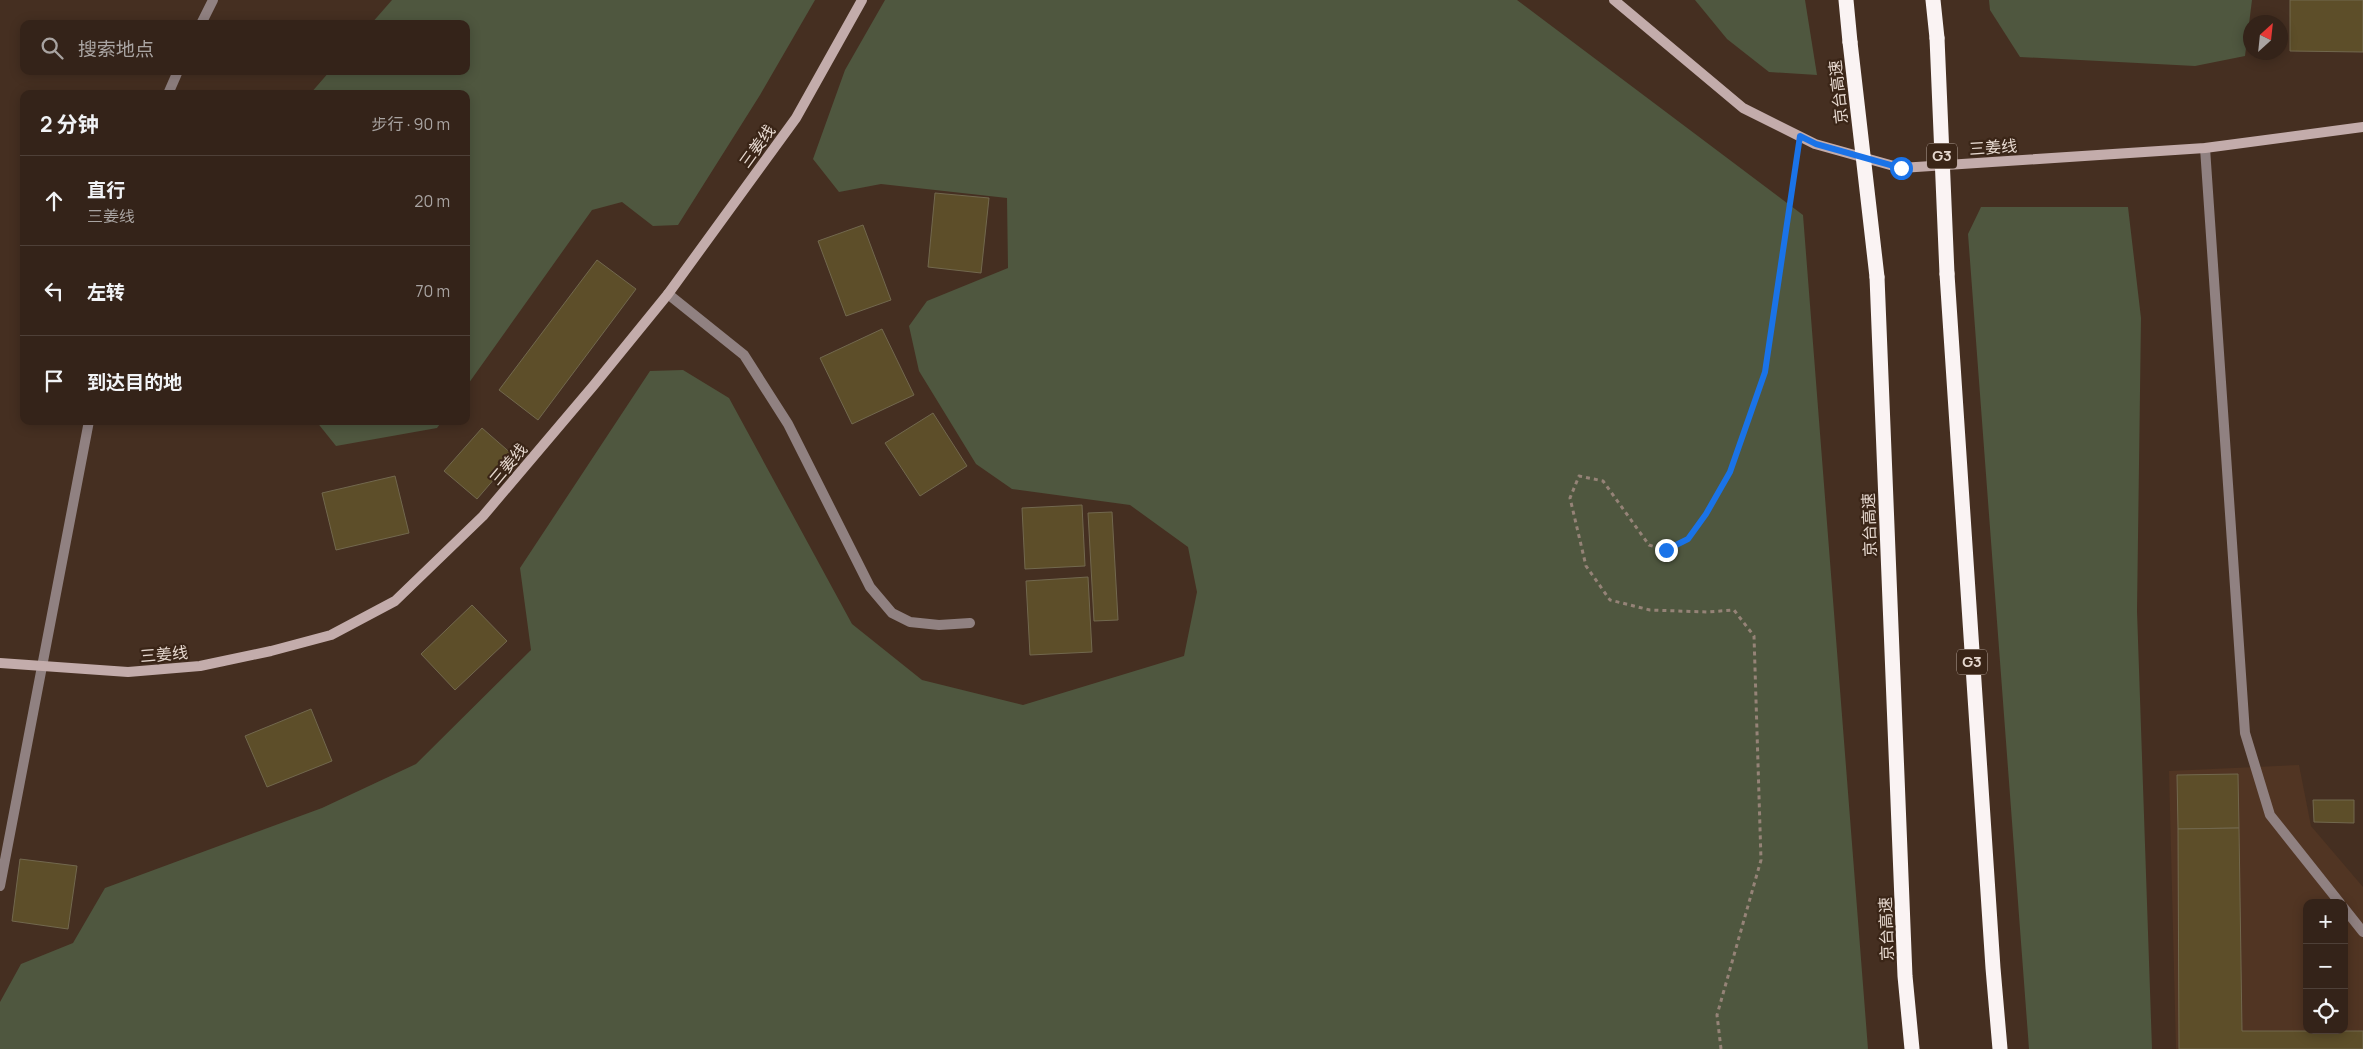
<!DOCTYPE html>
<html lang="zh">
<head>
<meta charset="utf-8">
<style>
  :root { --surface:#342319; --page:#3f2f26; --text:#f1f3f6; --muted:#a9a4a2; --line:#4e4038 }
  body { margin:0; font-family:Manrope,"Noto Sans SC",sans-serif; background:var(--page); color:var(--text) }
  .controls { position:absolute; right:15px; bottom:15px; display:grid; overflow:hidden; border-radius:10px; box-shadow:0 2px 12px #0003 }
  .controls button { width:45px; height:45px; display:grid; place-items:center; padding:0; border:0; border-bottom:1px solid var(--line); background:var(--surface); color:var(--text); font:25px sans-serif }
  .compass { position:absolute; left:2243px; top:15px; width:45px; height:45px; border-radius:50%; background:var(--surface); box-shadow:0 2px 12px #0003; rotate:27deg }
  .stop { position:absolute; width:15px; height:15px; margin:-11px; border:4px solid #1a73e8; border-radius:50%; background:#fff }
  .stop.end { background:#1a73e8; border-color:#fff; box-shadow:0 1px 5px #0008 }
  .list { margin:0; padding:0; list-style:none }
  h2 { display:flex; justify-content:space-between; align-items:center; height:65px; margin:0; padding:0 20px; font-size:21px }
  h2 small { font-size:16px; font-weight:400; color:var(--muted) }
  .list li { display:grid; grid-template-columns:32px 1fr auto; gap:15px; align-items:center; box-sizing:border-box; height:90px; padding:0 20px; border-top:1px solid var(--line) }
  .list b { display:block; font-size:19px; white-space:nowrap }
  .list p { margin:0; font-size:16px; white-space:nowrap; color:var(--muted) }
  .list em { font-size:16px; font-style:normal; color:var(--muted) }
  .icon { flex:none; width:28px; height:28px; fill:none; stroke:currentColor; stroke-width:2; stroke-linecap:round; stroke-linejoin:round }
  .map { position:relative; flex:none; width:2363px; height:1049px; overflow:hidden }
  .search { position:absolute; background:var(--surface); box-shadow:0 2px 12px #0003; left:20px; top:20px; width:450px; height:55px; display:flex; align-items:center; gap:12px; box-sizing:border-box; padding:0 18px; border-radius:10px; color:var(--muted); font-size:19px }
  .panel { position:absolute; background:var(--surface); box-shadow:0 2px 12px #0003; left:20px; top:90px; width:450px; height:335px; border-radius:10px }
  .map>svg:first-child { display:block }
  .built { fill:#513523; fill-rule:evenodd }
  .green { fill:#4f573f }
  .building { fill:#5d4e29; stroke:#72684e }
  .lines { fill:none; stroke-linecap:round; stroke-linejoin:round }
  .path { stroke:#958377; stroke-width:3; stroke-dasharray:4 4; stroke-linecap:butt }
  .service { stroke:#908181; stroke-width:10 }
  .minor { stroke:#908181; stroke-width:10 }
  .secondary { stroke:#c3acab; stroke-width:10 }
  .motorway { stroke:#faf3f3; stroke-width:15 }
  .motorway-bridge { stroke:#faf3f3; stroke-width:15 }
  .route { stroke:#1a73e8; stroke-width:6 }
  .labels { text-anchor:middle; stroke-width:4.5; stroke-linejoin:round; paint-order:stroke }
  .shield { fill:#3a2517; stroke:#b2a298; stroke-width:1 }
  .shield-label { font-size:15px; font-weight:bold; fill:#e6d8cf }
  .street-label { font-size:16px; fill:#e6d8cf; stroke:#3a2517 }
</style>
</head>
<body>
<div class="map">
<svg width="2363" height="1049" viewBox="0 0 2363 1049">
  <rect width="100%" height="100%" fill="#452f21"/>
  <path class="built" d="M2299 765 2311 826 2363 887V1049H2176L2169 771ZM2307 903H2344V1030H2307Z"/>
  <g class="green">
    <polygon points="392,0 815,0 760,95 678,225 653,226 622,202 592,210 466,387 466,94 310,94 330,71 466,71 466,24 371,24"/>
    <polygon points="885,0 1517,0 1803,215 1868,1049 0,1049 0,1002 21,964 73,943 105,888 322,808 416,764 531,650 520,568 650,371 683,370 729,398 852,624 922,680 1023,705 1184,656 1197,592 1188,547 1130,505 1012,489 976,464 919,371 909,326 927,301 1008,268 1007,198 881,184 839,192 813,159 845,70"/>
    <polygon points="1695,0 1805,0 1817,75 1769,72 1727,39"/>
    <polygon points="1989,0 2252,0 2245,56 2195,66 2020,57 1990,10"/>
    <polygon points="1981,207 2128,207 2141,318 2137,611 2152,1049 2029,1049 1968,234"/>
    <polygon points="316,421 442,421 437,428 336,446"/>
  </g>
  <g class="building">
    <polygon points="2290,0 2363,0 2363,52 2290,51"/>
    <polygon points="935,193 989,198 981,273 928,267"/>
    <polygon points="863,225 891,300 846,316 818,241"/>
    <polygon points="597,260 636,289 538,420 499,390"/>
    <polygon points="882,329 914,395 852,424 820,358"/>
    <polygon points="933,413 967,466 920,496 885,443"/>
    <polygon points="482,428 514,456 477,499 444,471"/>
    <polygon points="395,476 409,533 336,550 322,493"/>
    <polygon points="1082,505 1085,566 1025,569 1022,508"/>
    <polygon points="1112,512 1118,620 1094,621 1088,513"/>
    <polygon points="1088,577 1092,652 1030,655 1026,581"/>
    <polygon points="472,605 507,641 455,690 421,654"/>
    <polygon points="311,709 332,761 267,787 245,736"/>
    <polygon points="2238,774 2239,828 2178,829 2177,775"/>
    <polygon points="2313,800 2354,800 2354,823 2314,822"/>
    <polygon points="2239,828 2242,1031 2363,1031 2363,1049 2179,1049 2178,829"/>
    <polygon points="20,859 77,866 68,929 12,921"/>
  </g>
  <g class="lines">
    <polyline class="path" points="1721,1049 1717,1015 1761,860 1754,636 1734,610 1707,612 1650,610 1610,600 1586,566 1570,498 1579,476 1603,481 1649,545 1666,550 1688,539 1706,515 1730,472 1765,372 1796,164"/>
    <g class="service">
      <polyline points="201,24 213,0"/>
      <polyline points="168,94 178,71"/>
      <polyline points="668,294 744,355 788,424 870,587 892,613 910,622 939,625 970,623"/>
      <polyline points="0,886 89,421"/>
    </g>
    <g class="minor">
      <polyline points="2205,148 2245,733 2270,815 2340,903"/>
      <polyline points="2344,908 2363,932"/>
    </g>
    <g class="secondary">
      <polyline points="1614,0 1743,108 1815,144 1901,168 2205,148 2363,127"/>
      <polyline points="0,663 128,672 200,666 271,651 331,635 395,601 483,516 594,385 668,294 796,118 862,0"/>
    </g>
    <g class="motorway">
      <polyline points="1846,0 1850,42"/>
      <polyline points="1933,0 1937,38"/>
      <polyline points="1947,274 1993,968 2000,1049"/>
      <polyline points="1877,277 1905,976 1912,1049"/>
    </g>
    <g class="motorway-bridge">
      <polyline points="1937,38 1947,274"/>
      <polyline points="1850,42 1877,277"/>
    </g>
  </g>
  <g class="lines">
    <polyline class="route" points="1666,550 1688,539 1706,514 1730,472 1765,372 1800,136 1816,144 1901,168"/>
  </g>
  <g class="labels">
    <g class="shield">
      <rect x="1927" y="143.5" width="30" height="25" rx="4"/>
      <rect x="1957" y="649.5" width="30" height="25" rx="4"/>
    </g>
    <g class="shield-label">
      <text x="1942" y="161">G3</text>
      <text x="1972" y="667">G3</text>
    </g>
    <g class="street-label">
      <text transform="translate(1838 92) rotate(-96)" y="6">京台高速</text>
      <text transform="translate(757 146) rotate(-54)" y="6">三姜线</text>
      <text transform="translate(1993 147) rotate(-4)" y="6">三姜线</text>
      <text transform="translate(508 464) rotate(-50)" y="6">三姜线</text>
      <text transform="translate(1869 525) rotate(-92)" y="6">京台高速</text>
      <text transform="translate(164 654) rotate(-5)" y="6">三姜线</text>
      <text transform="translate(1886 929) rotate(-92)" y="6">京台高速</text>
    </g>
  </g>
</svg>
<div class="controls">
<button>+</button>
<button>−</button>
<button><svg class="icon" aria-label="locate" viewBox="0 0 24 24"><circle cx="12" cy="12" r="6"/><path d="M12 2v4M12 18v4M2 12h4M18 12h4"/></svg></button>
</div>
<svg class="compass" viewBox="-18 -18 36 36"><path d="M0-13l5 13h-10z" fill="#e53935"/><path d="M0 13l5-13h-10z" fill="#a9a4a2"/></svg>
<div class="stop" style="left:1901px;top:168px"></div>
<div class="stop end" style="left:1666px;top:550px"></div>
<div class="search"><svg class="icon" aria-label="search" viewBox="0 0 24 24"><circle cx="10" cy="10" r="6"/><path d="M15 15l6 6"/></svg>搜索地点</div>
<section class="panel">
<h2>2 分钟<small>步行 · 90 m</small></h2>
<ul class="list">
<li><svg class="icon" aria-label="ahead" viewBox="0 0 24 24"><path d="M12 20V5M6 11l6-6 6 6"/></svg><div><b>直行</b><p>三姜线</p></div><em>20 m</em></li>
<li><svg class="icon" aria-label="left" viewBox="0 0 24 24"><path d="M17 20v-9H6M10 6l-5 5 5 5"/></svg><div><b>左转</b></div><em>70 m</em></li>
<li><svg class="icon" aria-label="arrive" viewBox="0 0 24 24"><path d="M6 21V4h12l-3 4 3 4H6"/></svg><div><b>到达目的地</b></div></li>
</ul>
</section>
</div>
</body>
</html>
